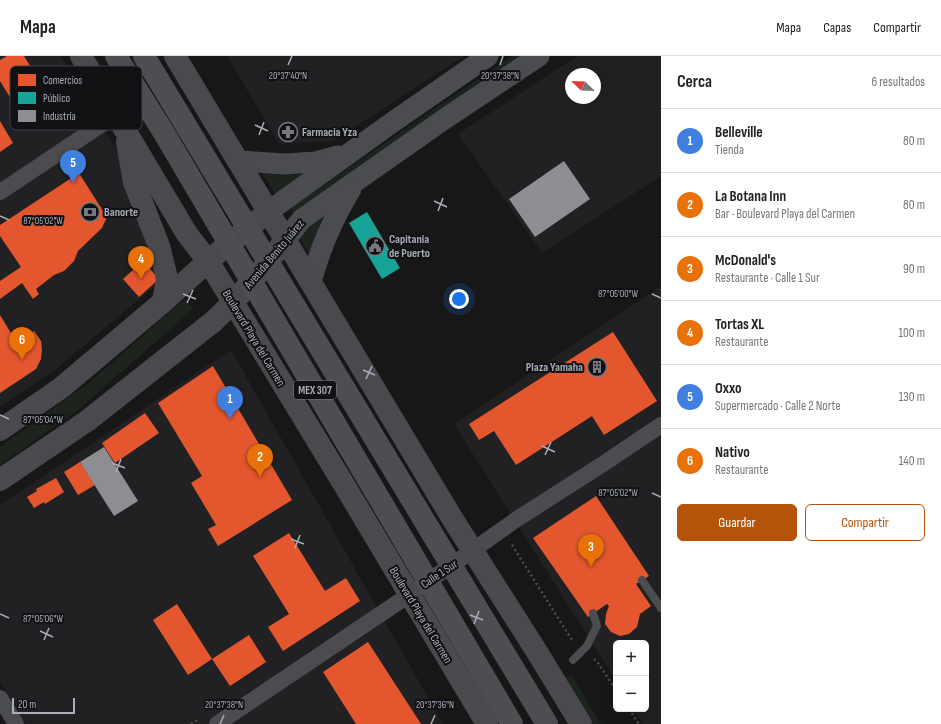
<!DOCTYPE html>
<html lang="es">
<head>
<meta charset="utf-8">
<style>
  :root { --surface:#fff; --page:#f6f6f6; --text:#222; --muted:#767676; --line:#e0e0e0; --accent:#b45309 }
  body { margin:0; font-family:"Sofia Sans Condensed",sans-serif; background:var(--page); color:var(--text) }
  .controls { position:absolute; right:12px; bottom:12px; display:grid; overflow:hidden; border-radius:6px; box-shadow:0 4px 16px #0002 }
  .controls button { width:36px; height:36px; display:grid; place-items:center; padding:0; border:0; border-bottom:1px solid var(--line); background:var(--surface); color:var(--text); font:20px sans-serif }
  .compass { position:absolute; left:565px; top:12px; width:36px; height:36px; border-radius:50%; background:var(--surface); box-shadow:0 4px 16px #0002; rotate:293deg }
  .scale { position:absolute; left:12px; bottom:10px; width:63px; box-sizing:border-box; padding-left:4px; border:2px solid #a8adb8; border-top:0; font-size:11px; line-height:14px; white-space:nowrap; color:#a8adb8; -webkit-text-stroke:3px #111113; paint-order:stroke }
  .you { position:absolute; left:459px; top:243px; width:14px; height:14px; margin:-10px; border:3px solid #fff; border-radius:50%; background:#1a73e8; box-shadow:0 0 0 6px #1a73e833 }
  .badge { display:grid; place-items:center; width:26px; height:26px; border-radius:50%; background:var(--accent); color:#fff; font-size:13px; font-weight:700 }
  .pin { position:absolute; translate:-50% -33px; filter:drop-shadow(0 1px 2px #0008) }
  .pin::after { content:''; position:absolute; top:21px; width:14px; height:12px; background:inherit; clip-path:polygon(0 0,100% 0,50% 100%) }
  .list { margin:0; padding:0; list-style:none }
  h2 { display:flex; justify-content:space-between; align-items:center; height:52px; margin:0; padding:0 16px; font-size:17px }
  h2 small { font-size:13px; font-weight:400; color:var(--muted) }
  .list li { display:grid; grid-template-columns:26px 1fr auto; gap:12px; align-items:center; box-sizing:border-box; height:64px; padding:0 16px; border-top:1px solid var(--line) }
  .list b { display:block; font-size:15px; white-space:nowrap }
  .list p { margin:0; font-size:13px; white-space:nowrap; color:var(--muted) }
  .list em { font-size:13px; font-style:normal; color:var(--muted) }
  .actions { display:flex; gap:8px; padding:12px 16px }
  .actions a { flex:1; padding:9px 0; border:1px solid var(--accent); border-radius:6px; text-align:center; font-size:14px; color:var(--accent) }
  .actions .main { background:var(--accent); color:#fff }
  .map { position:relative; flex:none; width:661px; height:668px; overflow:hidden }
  header { display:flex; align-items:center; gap:24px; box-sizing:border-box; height:56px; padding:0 20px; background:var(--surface); border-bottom:1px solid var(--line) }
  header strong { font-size:19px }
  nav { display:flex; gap:22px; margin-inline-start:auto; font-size:14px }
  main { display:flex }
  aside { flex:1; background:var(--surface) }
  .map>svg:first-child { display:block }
  .built { fill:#212123; fill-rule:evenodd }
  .green { fill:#1d241e }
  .shops { fill:#e4572e }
  .public { fill:#17a398 }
  .industry { fill:#8d8d92 }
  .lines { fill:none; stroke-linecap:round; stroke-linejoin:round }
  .path { stroke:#4d4e52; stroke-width:2.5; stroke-dasharray:2 3; stroke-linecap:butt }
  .service { stroke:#4b4c50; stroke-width:8 }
  .minor { stroke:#4b4c50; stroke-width:16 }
  .tertiary { stroke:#4b4c50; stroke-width:21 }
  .secondary { stroke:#4a4a4e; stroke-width:22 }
  .trunk-bridge { stroke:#4e4e52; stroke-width:22 }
  .ticks { fill:none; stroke:#a8adb8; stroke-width:1.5 }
  .labels { text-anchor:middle; stroke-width:4; stroke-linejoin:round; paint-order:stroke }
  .shield { fill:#111113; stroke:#7b7e86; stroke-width:1 }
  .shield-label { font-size:11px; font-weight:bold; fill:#a8adb8 }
  .poi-label { font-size:12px; font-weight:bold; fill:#a8adb8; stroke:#111113; text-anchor:start }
  .street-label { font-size:12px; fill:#a8adb8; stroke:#111113 }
  .key { fill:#111113; stroke:#3e4045; stroke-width:1 }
  .key-label { font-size:11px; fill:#a8adb8 }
  .ticks-label { font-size:10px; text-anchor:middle; fill:#a8adb8; stroke:#111113; stroke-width:4; stroke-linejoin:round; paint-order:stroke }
</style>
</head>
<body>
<header>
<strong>Mapa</strong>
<nav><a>Mapa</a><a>Capas</a><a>Compartir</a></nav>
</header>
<main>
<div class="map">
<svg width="661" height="668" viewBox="0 0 661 668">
  <rect width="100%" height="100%" fill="#171717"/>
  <g class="built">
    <polygon points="0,0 61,0 118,96 162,224 57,312 0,351"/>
    <polygon points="227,0 464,0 333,85 279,88"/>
    <path d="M577 0H661V120L542 197 458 78ZM571 18H595V42H571Z"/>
    <polygon points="661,230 661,668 643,668 633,653 646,653 646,587 616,587 616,625 454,368"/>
    <polygon points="231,294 443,668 26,668 0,626 0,449"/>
  </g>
  <g class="green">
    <polygon points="512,0 524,0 297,155 291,156 293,150"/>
    <polygon points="262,117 282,119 303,118 275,138"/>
    <polygon points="326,157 310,199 298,180"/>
    <polygon points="185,243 193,253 78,354 0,409 0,391 89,327"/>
    <polygon points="572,619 601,668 593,668 566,622"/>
  </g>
  <g class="shops">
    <polygon points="7,0 24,0 50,42 21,59 0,25 0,4"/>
    <polygon points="0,65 13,87 0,96"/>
    <polygon points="79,117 103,155 106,163 102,172 78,195 74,205 64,215 54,219 36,233 39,238 33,243 22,227 0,243 0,225 21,211 0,180 0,169"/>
    <polygon points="143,205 159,223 139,241 123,223"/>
    <polygon points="0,259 17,287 34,275 41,285 42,294 41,303 36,313 0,337"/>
    <polygon points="613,276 657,345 604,379 592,360 516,409 494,375 479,384 469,368"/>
    <polygon points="213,310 292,444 218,490 208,473 216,469 191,427 202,420 158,347"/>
    <polygon points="145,357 159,377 115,407 102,387"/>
    <polygon points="80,406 95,429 78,439 64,416"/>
    <polygon points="56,422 64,436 45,448 44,446 34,452 27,441 37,435 36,433"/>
    <polygon points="596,440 649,520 636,528 651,550 640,558 637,571 629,578 620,580 611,576 605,568 606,558 609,550 607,548 588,561 533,482"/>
    <polygon points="289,477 325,535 346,522 360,545 283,595 268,571 289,558 253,500"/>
    <polygon points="177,548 212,603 188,619 153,564"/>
    <polygon points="249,579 266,606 230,630 212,603"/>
    <polygon points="368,586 421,668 356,668 323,616"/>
  </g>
  <polygon class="public" points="367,156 400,212 382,223 349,167"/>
  <g class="industry">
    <polygon points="564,105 590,143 535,181 509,143"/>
    <polygon points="104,391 138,445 114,460 80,406"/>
  </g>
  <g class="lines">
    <g class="path">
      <polyline points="512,489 572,584"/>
      <polyline points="594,603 598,607 616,634"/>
      <polyline points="629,653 639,668"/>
      <polyline points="191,668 199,663"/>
    </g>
    <g class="service">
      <polyline points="642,524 661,552"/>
      <polyline points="573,604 587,590 597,570 593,557"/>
    </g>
    <g class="minor">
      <polyline points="0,136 117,58"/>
      <polyline points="0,642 16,668"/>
      <polyline points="217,668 409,539 517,463 603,408 661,369"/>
    </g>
    <g class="tertiary">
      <polyline points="239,105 285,108 316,106 338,100"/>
      <polyline points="269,155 390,68 488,0"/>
      <polyline points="286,183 302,163 446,62 539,0"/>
      <path d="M311 226C321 190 332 165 351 133"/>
    </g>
    <g class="secondary">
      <polyline points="81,0 187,178 208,205 343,427 487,668"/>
      <polyline points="175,0 452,462 537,596 581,668"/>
      <polyline points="127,86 134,126 159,190 165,214 167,223 163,246"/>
      <polyline points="0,374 61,332 163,246 208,205 269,155"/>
      <path d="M0 424 87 365 214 265C238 242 259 218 279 192"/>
    </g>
    <g class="trunk-bridge">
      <polyline points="116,0 164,77 512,668"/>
      <polyline points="144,0 547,668"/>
    </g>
  </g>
  <path class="ticks" d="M288 9 292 0M500 9 503 0M255 69 268 75M259 79 264 66M434 145 447 151M438 155 443 142M0 160 9 164M183 238 196 243M652 238 661 242M187 247 193 234M363 314 375 319M366 323 372 310M0 359 9 363M542 390 555 396M545 399 551 386M112 407 125 412M116 416 121 403M652 437 661 441M291 483 304 488M295 492 300 479M0 558 9 562M470 559 483 564M474 568 479 555M40 575 53 581M44 584 49 572M220 668 224 659M431 668 435 659"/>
  <defs>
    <g id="pharmacy-ring" transform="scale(1)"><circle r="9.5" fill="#111113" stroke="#757880" stroke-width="1.5"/><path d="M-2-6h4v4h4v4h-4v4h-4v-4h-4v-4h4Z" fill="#757880"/></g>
    <g id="bank-ring" transform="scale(1)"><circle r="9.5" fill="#111113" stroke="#757880" stroke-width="1.5"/><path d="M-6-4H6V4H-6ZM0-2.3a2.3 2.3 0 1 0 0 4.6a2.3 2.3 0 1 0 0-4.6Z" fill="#757880"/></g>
    <g id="civic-ring" transform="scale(1)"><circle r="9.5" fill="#111113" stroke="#757880" stroke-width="1.5"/><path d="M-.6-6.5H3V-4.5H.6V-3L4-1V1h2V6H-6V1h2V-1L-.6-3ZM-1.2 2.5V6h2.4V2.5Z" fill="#757880"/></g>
    <g id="building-ring" transform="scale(1)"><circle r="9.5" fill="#111113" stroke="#757880" stroke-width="1.5"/><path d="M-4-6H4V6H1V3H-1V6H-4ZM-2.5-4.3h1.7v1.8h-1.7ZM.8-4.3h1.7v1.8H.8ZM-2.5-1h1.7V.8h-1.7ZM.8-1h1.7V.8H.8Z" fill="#757880"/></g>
  </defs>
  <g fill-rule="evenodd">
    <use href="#pharmacy-ring" x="288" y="76"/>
    <use href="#bank-ring" x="90" y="156"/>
    <use href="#civic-ring" x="375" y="190"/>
    <use href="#building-ring" x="597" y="311"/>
  </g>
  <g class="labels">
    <rect class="shield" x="294" y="325" width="42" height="18" rx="3"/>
    <g class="shield-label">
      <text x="315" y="338">MEX 307</text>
    </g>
    <g class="poi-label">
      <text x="302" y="80">Farmacia Yza</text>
      <text x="104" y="160">Banorte</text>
      <text x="389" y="187">Capitanía<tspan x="389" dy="14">de Puerto</tspan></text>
      <text x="583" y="315" text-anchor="end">Plaza Yamaha</text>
    </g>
    <g class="street-label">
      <text transform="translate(274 198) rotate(-50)" y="4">Avenida Benito Juárez</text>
      <text transform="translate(254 282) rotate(59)" y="4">Boulevard Playa del Carmen</text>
      <text transform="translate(439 518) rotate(-34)" y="4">Calle 1 Sur</text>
      <text transform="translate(421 559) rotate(59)" y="4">Boulevard Playa del Carmen</text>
    </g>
  </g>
  <rect x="10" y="10" width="132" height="64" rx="6" class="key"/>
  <rect x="18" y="18" width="18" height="12" fill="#e4572e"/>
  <rect x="18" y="36" width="18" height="12" fill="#17a398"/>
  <rect x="18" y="54" width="18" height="12" fill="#8d8d92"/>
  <g class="key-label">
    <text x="43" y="28">Comercios</text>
    <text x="43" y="46">Público</text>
    <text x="43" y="64">Industria</text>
  </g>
  <g class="ticks-label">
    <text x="288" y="23">20°37'40"N</text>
    <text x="500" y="23">20°37'38"N</text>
    <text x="43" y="168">87°05'02"W</text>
    <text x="618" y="241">87°05'00"W</text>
    <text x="43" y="367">87°05'04"W</text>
    <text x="618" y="440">87°05'02"W</text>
    <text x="43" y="566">87°05'06"W</text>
    <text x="224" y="652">20°37'38"N</text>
    <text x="435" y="652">20°37'36"N</text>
  </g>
</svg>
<div class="controls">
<button>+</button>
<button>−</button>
</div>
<svg class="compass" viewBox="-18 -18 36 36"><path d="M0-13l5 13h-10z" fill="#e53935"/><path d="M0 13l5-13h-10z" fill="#767676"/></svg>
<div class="scale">20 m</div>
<div class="you"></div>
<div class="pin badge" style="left:230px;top:363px;background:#3f7fe0">1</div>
<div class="pin badge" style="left:260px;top:421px;background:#e8710a">2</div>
<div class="pin badge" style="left:591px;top:511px;background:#e8710a">3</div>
<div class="pin badge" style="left:141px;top:223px;background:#e8710a">4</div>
<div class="pin badge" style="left:73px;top:127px;background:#3f7fe0">5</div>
<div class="pin badge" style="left:22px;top:304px;background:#e8710a">6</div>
</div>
<aside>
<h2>Cerca<small>6 resultados</small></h2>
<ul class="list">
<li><span class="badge" style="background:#3f7fe0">1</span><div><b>Belleville</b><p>Tienda</p></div><em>80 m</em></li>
<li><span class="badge" style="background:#e8710a">2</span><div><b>La Botana Inn</b><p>Bar · Boulevard Playa del Carmen</p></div><em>80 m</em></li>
<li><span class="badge" style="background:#e8710a">3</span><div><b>McDonald's</b><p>Restaurante · Calle 1 Sur</p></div><em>90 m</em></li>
<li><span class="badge" style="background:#e8710a">4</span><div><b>Tortas XL</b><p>Restaurante</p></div><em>100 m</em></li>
<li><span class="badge" style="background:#3f7fe0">5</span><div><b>Oxxo</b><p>Supermercado · Calle 2 Norte</p></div><em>130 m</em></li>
<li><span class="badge" style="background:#e8710a">6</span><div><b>Nativo</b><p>Restaurante</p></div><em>140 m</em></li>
</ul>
<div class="actions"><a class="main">Guardar</a><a>Compartir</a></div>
</aside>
</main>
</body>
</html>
